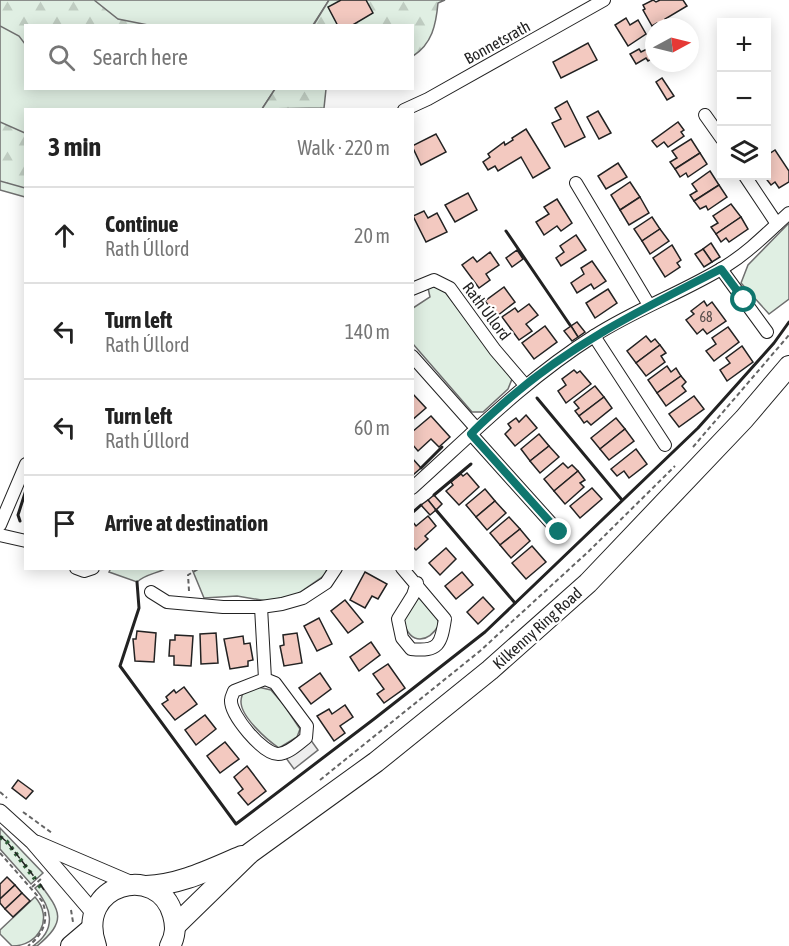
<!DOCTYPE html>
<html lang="en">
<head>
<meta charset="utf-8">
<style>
  :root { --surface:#fff; --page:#f6f6f6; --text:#222; --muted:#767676; --line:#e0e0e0 }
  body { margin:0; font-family:"Asap Condensed",sans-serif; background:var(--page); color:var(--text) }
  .controls { position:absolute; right:18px; top:18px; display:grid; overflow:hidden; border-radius:0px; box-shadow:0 3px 15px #0003 }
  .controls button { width:54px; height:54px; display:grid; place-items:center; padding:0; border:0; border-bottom:2px solid var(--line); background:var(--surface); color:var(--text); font:30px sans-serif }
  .compass { position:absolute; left:645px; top:18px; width:54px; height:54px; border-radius:50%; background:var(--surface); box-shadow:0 3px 15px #0003; rotate:83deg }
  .stop { position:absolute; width:18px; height:18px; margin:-14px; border:4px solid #0f766e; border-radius:50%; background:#fff }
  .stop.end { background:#0f766e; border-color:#fff; box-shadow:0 2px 6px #0008 }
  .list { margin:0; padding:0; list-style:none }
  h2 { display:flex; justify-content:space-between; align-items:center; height:78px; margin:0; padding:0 24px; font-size:26px }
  h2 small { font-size:20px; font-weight:400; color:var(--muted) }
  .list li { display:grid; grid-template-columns:39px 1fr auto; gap:18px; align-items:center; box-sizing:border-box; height:96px; padding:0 24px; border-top:2px solid var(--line) }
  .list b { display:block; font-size:22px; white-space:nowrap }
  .list p { margin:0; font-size:20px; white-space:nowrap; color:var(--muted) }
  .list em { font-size:20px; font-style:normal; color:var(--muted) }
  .icon { flex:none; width:33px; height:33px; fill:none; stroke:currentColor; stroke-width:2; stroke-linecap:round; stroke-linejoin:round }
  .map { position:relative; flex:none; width:789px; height:946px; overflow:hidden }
  .search { position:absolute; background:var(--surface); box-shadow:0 3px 15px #0003; left:24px; top:24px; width:390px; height:66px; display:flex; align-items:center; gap:15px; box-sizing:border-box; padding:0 21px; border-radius:0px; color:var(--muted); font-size:22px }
  .panel { position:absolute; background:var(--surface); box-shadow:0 3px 15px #0003; left:24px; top:108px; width:390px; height:462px; border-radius:0px }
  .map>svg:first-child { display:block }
  .green { fill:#e0efe3; stroke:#6f6f6f; stroke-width:1.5 }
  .forest { fill:url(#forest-firs); stroke:#6f6f6f; stroke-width:1.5 }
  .parking { fill:#ededed; stroke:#6f6f6f; stroke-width:1.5 }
  .building { fill:#f3c9c0; stroke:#222; stroke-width:1.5 }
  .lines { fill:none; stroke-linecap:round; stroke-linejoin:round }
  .minor-casing { stroke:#222; stroke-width:14 }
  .tertiary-casing { stroke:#222; stroke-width:17 }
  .primary-casing { stroke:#222; stroke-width:22 }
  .path { stroke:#646464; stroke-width:2; stroke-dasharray:4.5 3; stroke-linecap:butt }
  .minor { stroke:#fff; stroke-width:12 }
  .tertiary { stroke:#fff; stroke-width:15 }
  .primary { stroke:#fff; stroke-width:20 }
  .hedge { stroke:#2f5e38; stroke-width:4.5; stroke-dasharray:3 4.5; stroke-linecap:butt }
  .fence { stroke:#222; stroke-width:1.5; stroke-dasharray:8 3; stroke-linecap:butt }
  .wall { stroke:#222; stroke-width:3 }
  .route { stroke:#0f766e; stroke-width:8 }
  .labels { text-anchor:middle; stroke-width:4.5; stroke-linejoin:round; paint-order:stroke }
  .number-label { font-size:14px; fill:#564c4a }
  .street-label { font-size:16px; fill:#222; stroke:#fff }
</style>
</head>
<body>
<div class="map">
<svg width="789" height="946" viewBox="0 0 789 946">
  <defs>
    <pattern id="forest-firs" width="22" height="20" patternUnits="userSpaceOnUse" patternTransform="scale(1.5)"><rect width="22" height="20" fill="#e0efe3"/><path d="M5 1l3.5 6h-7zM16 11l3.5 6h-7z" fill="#c0cdc2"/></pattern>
  </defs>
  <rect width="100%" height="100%" fill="#fff"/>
  <g class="green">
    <polygon points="0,0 329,0 313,25 26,26 26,88 275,89 262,109 26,110 25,197 0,190"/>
    <polygon points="789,223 789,299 769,314 741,283 748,265"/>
    <polygon points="430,287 437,287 445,292 512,379 508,389 483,412 472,412 413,344 413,308 430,297 428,288"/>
    <path d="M111 568H165V569C155 574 146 574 137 582L109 572Z"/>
    <polygon points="192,569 327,569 325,575 296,595 267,601 237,596 204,598"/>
    <path d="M418 597H422L437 617 439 625C428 643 411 645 404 623L405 616Z"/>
    <path d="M258 687 271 690 284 705 300 729 297 737 279 748C267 740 240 716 241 701 241 697 243 694 243 691Z"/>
    <polygon points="0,828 43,873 31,884 0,849"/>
    <path d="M40 884C61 912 67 921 37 946H33C58 929 51 907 35 888Z"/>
    <path d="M35 897C54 918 39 946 12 946L0 934V930Z"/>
  </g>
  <g class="forest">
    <polygon points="0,0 94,0 118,19 148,25 26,26 25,44 19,36 0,26"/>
    <path d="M329 0H445L438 3C436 25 432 44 413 56L412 26H313Z"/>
    <polygon points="275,89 326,89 324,108 262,109"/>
    <polygon points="0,122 25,133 25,188 0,181"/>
  </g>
  <polygon class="parking" points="310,739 318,750 294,769 286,758"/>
  <g class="building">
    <polygon points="341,0 366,0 373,13 351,26 338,26 328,7"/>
    <polygon points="653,0 656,2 660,0 683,0 687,6 665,19 669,27 659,27 657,23 652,26 643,10 645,9 643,5"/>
    <polygon points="626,18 630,25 638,20 646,34 628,46 615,25"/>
    <polygon points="588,43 597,60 561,78 553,62"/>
    <polygon points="639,49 641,52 647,49 653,58 648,61 646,58 636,64 630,54"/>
    <polygon points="662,78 674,96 667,100 656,82"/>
    <polygon points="567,101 585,137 565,147 552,123 561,119 555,108"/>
    <polygon points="598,111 611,133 599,139 587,117"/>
    <polygon points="678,122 684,130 681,132 684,136 668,147 664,142 657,147 652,141"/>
    <polygon points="526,129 550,168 533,178 521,157 498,171 495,166 488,170 483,162 490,157 488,154 504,142 505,145 513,140 512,138"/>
    <polygon points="436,134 446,152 421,165 412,146"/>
    <polygon points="691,139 700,153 675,169 670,162 677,158 672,151"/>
    <polygon points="775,150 789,171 789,182 779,188 775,182 771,185 764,176 766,176 766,156"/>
    <polygon points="700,153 707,164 688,177 686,173 680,177 675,169"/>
    <polygon points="618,163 627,177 606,189 598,176"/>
    <polygon points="710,171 719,185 694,201 690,195 697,191 692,184"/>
    <polygon points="630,182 640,197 620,210 611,195"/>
    <polygon points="719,185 727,197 708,210 706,206 700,209 694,201"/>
    <polygon points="468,193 477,210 455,222 445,205"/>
    <polygon points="640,197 649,213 629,225 620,210"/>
    <polygon points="557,199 572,223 561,231 557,226 544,235 536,222 549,214 544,207"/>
    <polygon points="731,204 741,217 716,234 711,227 718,223 713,216"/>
    <polygon points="424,211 428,218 437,213 447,232 426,242 413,216"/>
    <polygon points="652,217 660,229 642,241 634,229"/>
    <polygon points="741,217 748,229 729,242 726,238 721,242 716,234"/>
    <polygon points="660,229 669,241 650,254 642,241"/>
    <polygon points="576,235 586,250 561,266 556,258 564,252 560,246"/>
    <polygon points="711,243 720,257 712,262 703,249"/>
    <polygon points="672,245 681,260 677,263 680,267 665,277 653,258"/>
    <polygon points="703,249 712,262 704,267 695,254"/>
    <polygon points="517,250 523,259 512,267 506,258"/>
    <polygon points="490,252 499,265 486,274 490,280 479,288 462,265 473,257 477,262"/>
    <polygon points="592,261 606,281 594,289 591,284 577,293 571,283 584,274 581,268"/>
    <polygon points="504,287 515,302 497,316 485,301"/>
    <polygon points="608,289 617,303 595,318 586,303"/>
    <polygon points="704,301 707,306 712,302 726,321 707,334 703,329 697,334 686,320 694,314 691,311"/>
    <polygon points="529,304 538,315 526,324 532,331 519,340 502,317 515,308 518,312"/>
    <polygon points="577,322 585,332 578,337 571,326"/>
    <polygon points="545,326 557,342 534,359 522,343"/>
    <polygon points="571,326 578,337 572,341 564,331"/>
    <polygon points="728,327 739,342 714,361 706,351 716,344 712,338"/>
    <polygon points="646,336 651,342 655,339 660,345 636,363 627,351"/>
    <polygon points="660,345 666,353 661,356 665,362 646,376 636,363"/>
    <polygon points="742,346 753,362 727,381 720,370 730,363 726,358"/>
    <polygon points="667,366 671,372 676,368 681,376 657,393 648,380"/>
    <polygon points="574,370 577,373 580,371 591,384 566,403 558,391 566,385 562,379"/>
    <polygon points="681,376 686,382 682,386 686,391 666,406 657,393"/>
    <polygon points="595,386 604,397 579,416 575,411 579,408 574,402"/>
    <polygon points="412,393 426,408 412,420"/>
    <polygon points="694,396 704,409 679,427 669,414"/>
    <polygon points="604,397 612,408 591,425 587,421 584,423 579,416"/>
    <polygon points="526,415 537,428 515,446 505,434 511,428 508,424 516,418 519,422"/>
    <polygon points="431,416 450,437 439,447 431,439 418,451 412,444 412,432"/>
    <polygon points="616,418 625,429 600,449 591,438"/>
    <polygon points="625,429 634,441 609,460 600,449"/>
    <polygon points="539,434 549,446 530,461 521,449"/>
    <polygon points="549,446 559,457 540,473 530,461"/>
    <polygon points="636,449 647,464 629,478 624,471 617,476 611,469"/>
    <polygon points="412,458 421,468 414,474 412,473"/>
    <polygon points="563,463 568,468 572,465 578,471 554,491 544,479"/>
    <polygon points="578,471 585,480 580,483 584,487 565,504 554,491"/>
    <polygon points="467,473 479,487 459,505 446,491 453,485 451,482 461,474 463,476"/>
    <polygon points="592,488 602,499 580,518 570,506"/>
    <polygon points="485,489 495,501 476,517 466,505"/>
    <polygon points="434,495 442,504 436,510 428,500"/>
    <polygon points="428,500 436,510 430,515 421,505"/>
    <polygon points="495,501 506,513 487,530 476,517"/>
    <polygon points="428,516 436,526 425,536 428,539 416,550 412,546 412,521 416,526"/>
    <polygon points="509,517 520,529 500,545 490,533"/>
    <polygon points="520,529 530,541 511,558 500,545"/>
    <polygon points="532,546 546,562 526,579 512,563"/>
    <polygon points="446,548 456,559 440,575 429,563"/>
    <polygon points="365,572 387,584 378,599 372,596 365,608 350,600"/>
    <polygon points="462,572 473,585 456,599 445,586"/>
    <polygon points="483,597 494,609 478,624 467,612"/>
    <polygon points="345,600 363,622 348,633 331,611"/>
    <polygon points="319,618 332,644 317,651 304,626"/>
    <polygon points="137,631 156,633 154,662 135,661 133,639 136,639"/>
    <polygon points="216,633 218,663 201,664 200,634"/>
    <polygon points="297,633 302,663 284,666 280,646 284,645 283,635"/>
    <polygon points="175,635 193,636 191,666 174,665 174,656 169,656 170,640 175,640"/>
    <polygon points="243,636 244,644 250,643 253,660 248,661 248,666 230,669 224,639"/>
    <polygon points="371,642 380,655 359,671 350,657"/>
    <polygon points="388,664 405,688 384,703 377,694 384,689 373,674"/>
    <polygon points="320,673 331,689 311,704 299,688"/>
    <polygon points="184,687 197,704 175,720 162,704 168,700 166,697 174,690 176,693"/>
    <polygon points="345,705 353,717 340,726 345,733 334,741 317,716 329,709 332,714"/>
    <polygon points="205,715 216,729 196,745 185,730"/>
    <polygon points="225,742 239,759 220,773 207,756"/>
    <polygon points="247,766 266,791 248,805 238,793 243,789 234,777"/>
    <polygon points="18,780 33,791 26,799 12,788"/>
    <polygon points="7,877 15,885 0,899 0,884"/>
    <polygon points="15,885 22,893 5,909 0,903 0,899"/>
    <polygon points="22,893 30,901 13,917 5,909"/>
  </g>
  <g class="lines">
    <g class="minor-casing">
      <g id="minor">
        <polyline points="404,110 428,99 604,0"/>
        <polyline points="705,115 722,139"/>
        <polyline points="745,176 777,224"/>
        <polyline points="576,183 649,305"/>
        <polyline points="721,269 767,332"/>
        <polyline points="412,289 434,280 450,288 495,350 525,385"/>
        <polyline points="594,336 665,445"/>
        <polyline points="412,356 476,428"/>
        <polyline points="471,434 559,532"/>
        <path d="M412 488C472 434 526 379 594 336 636 309 684 292 726 266 750 251 768 232 789 213"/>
        <polyline points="0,525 26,464"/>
        <polyline points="0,535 26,541"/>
        <polyline points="76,568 84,571 93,568"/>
        <path d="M402 568 445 619C441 644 439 652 411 649L402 638 398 619 413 595 417 583"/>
        <polyline points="151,592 167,602 223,607 261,607 282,604 303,598 326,583 336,568"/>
        <path d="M261 607 265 679 275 683 307 726 306 738C298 744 288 754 278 754 263 754 230 715 231 700 231 697 233 694 234 691L265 679"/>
      </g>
    </g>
    <g class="tertiary-casing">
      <g id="tertiary">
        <polyline points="0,812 33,842 93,912"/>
        <polyline points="36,843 132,884"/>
      </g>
    </g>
    <g class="primary-casing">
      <g id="primary">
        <path d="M146 886C180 885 211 869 242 856"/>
        <polyline points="176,925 250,853 376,762 490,670 588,583 744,419 789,366"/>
        <polyline points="71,946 91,929"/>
        <path d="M96 946C74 883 159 862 173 915 176 926 176 935 170 946"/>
      </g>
    </g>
    <g class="path">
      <polyline points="693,447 789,335"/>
      <polyline points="189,591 188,575 200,568"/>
      <polyline points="320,780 480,651 589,551 675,466"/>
      <polyline points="0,792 7,798"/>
      <polyline points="23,812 52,833"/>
      <path d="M0 853 42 901C50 919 43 935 28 946"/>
      <polyline points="32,887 43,877"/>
      <polyline points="71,910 73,922"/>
    </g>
    <use href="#minor" class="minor"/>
    <use href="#tertiary" class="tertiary"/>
    <use href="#primary" class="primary"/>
    <g class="hedge">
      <polyline points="0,837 7,842 35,879"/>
      <polyline points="39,885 43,890"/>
    </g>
    <g class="fence">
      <polyline points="0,836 7,842 36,879"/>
      <polyline points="40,884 44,890"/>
    </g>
    <g class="wall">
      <polyline points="506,231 570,325"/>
      <polyline points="537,398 622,500"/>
      <polyline points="421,468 442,447"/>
      <polyline points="434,495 471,464"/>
      <polyline points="436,510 515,603"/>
      <polyline points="412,513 421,505"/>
      <polyline points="20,521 18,515 26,490"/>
      <polyline points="137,582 139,608 120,666 236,824 374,719 485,632 698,428 774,343 789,322"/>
    </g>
  </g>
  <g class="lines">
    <path class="route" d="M559 532 471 434C481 423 493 413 504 403 569 345 644 308 721 269L744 300"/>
  </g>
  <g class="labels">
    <g class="number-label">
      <text x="706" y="322">68</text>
    </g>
    <g class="street-label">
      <text transform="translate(497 42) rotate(-29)" y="6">Bonnetsrath</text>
      <text transform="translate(487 311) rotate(53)" y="6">Rath Úllord</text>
      <text transform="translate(537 628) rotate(-42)" y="6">Kilkenny Ring Road</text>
    </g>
  </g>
</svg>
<div class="controls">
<button>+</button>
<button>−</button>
<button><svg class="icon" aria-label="layers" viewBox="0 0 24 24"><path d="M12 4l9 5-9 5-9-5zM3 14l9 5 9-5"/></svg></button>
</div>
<svg class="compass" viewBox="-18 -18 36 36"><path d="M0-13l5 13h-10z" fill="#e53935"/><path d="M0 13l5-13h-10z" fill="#767676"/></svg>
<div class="stop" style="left:744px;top:300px"></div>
<div class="stop end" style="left:559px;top:532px"></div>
<div class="search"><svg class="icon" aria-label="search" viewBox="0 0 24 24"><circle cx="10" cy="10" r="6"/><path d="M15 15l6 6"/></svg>Search here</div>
<section class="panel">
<h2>3 min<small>Walk · 220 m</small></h2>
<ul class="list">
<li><svg class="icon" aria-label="ahead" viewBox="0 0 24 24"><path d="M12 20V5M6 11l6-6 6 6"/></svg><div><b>Continue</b><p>Rath Úllord</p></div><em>20 m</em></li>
<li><svg class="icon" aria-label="left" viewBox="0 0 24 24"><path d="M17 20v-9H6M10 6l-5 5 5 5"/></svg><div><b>Turn left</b><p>Rath Úllord</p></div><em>140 m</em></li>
<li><svg class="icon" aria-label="left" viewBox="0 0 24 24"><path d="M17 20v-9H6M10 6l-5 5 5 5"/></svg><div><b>Turn left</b><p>Rath Úllord</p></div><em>60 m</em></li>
<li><svg class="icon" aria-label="arrive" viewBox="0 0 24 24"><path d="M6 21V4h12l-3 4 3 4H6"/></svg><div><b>Arrive at destination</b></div></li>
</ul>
</section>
</div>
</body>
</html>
